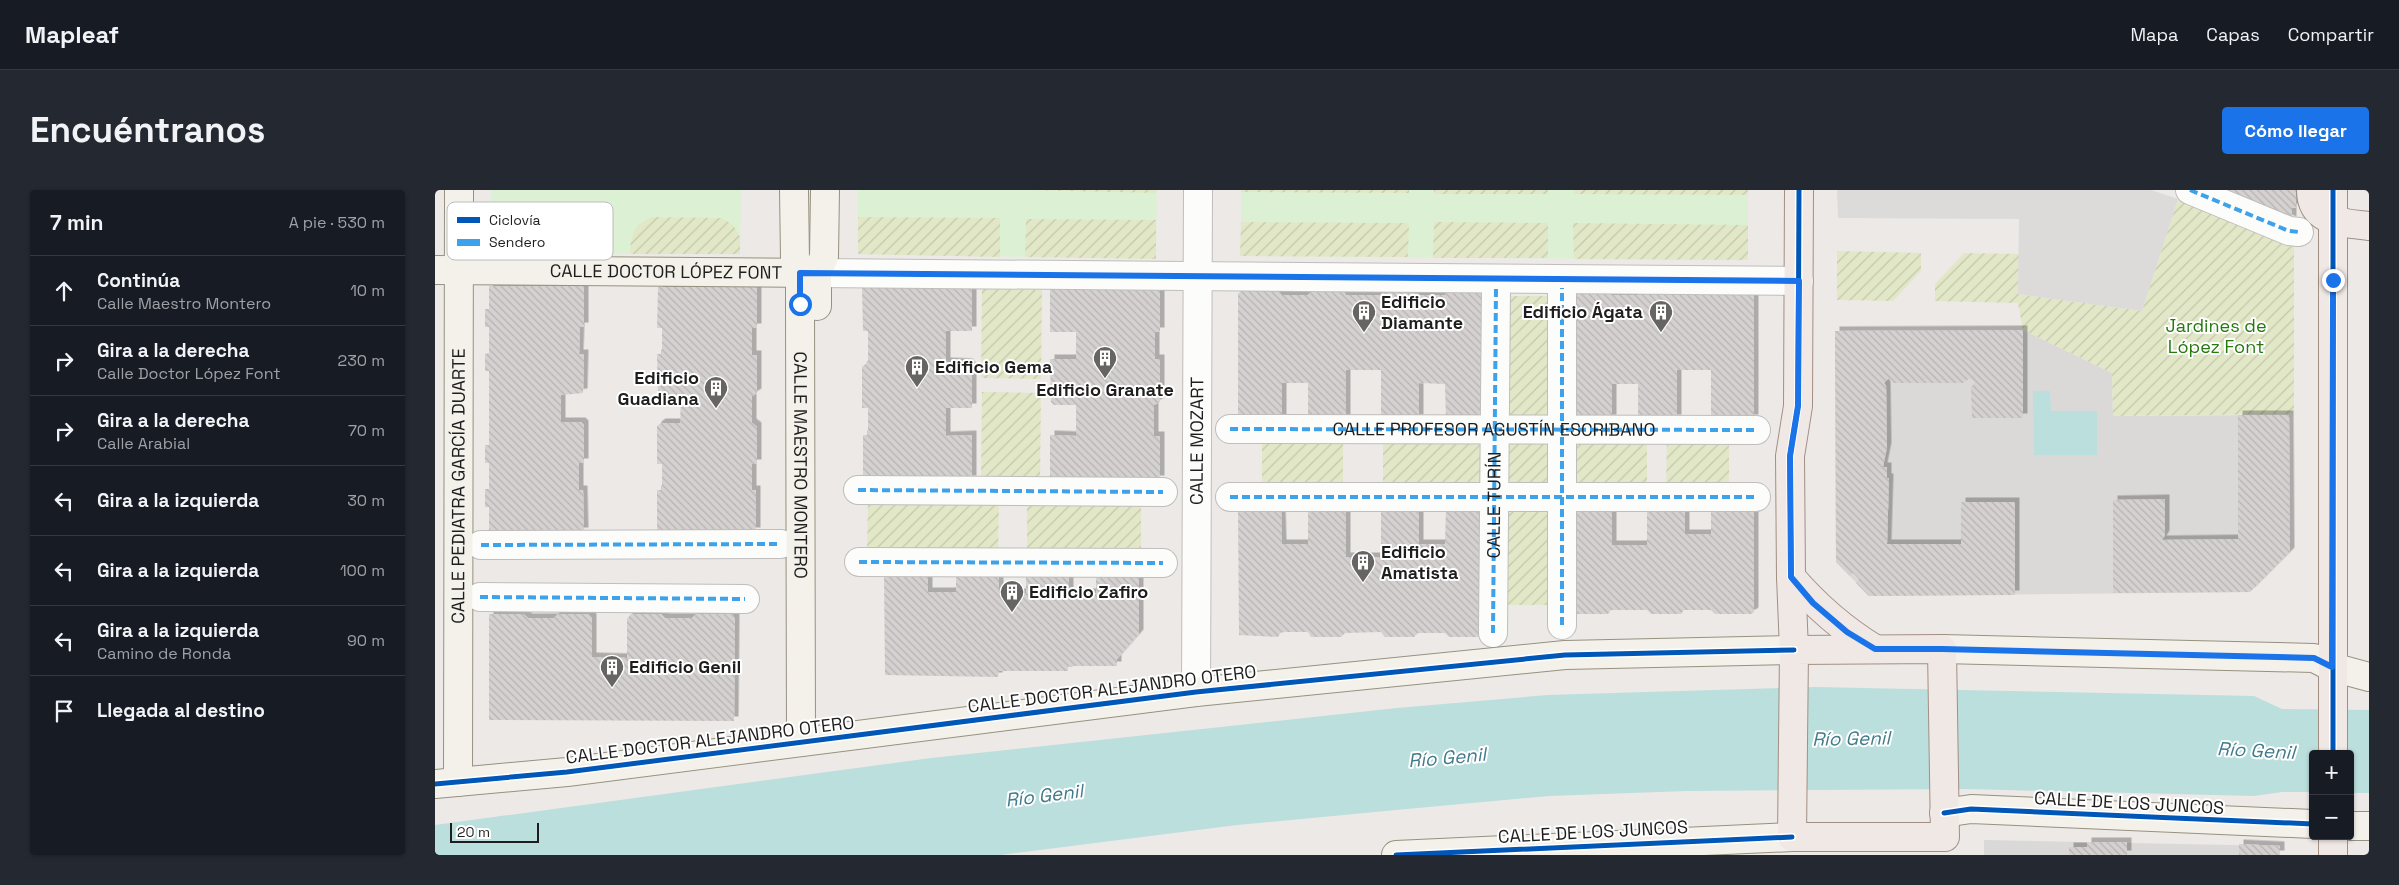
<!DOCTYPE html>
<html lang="es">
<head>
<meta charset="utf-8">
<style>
  :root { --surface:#171b24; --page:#242831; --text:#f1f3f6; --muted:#9ea1a6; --line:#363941; --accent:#1a73e8 }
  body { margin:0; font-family:"Space Grotesk",sans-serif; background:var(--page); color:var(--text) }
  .controls { position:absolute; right:15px; bottom:15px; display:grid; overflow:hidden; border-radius:5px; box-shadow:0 1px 4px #0004 }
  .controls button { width:45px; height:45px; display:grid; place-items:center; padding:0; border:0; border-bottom:1px solid var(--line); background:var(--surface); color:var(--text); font:25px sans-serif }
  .scale { position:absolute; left:15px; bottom:12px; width:89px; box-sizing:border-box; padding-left:5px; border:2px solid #1e1e1e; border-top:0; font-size:14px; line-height:18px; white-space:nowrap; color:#1e1e1e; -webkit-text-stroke:4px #fff; paint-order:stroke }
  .stop { position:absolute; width:15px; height:15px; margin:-11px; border:4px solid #1a73e8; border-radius:50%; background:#fff }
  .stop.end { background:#1a73e8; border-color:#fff; box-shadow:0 1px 5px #0008 }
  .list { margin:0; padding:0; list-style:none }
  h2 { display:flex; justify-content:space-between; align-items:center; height:65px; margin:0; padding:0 20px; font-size:21px }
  h2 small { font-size:16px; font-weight:400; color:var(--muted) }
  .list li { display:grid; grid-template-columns:32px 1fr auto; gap:15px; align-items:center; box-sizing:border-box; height:70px; padding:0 20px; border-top:1px solid var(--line) }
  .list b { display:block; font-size:19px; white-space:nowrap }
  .list p { margin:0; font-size:16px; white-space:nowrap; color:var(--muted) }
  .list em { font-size:16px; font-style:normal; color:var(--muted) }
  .icon { flex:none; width:28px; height:28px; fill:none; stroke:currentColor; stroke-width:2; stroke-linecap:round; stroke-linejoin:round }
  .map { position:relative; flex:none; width:1934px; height:665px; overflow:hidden; border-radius:5px }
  header { display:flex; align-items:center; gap:30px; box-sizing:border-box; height:70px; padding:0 25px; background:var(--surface); border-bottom:1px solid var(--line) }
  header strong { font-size:24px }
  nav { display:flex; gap:28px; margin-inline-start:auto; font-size:18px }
  .intro { display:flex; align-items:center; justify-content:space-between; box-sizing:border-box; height:120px; padding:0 30px }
  h1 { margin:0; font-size:35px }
  .button { padding:12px 22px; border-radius:5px; background:var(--accent); color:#fff; font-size:18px; font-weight:700 }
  main { display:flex; gap:30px; padding:0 30px }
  aside { flex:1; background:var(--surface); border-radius:5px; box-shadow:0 1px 4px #0004 }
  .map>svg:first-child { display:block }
  .residential { fill:#dbd9d8 }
  .park { fill:#dcf1d3 }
  .garden { fill:url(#garden-furrows) }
  .parking { fill:#dcdbda }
  .water { fill:#bbdfdc }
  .building { fill:url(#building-back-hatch); filter:url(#shadow) }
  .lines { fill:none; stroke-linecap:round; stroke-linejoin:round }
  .street-casing { stroke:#bfbebd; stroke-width:30 }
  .secondary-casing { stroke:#969180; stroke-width:30 }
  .primary-casing { stroke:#a28f84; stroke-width:30 }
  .street { stroke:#fcfcfb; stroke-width:28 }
  .secondary { stroke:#f3f1ea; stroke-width:28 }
  .primary { stroke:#f0e8e4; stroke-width:28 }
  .quiet { stroke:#3da2ea; stroke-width:4; stroke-dasharray:8 4; stroke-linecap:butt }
  .cycleway-casing { stroke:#fff; stroke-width:8 }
  .cycleway { stroke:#0057b8; stroke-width:5 }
  .route { stroke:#1a73e8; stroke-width:6 }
  .labels { text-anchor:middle; stroke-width:4; stroke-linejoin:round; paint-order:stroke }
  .street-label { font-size:18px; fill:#1e1e1e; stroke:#fff }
  .poi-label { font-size:18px; font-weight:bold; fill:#1e1e1e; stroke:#fff; text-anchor:start }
  .park-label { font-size:18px; fill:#25790f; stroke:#fff }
  .water-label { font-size:19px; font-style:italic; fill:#427b8b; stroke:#fff }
  .key { fill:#fff; stroke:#bcbcbc; stroke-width:1 }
  .key-label { font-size:14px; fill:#1e1e1e }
</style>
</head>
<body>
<header>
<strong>Mapleaf</strong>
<nav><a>Mapa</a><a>Capas</a><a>Compartir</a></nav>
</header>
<div class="intro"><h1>Encuéntranos</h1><a class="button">Cómo llegar</a></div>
<main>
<aside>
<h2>7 min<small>A pie · 530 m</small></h2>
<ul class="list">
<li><svg class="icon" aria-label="ahead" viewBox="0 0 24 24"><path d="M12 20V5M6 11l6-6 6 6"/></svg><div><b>Continúa</b><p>Calle Maestro Montero</p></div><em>10 m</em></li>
<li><svg class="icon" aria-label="right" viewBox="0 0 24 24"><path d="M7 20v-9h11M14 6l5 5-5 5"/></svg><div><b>Gira a la derecha</b><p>Calle Doctor López Font</p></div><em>230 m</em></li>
<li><svg class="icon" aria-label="right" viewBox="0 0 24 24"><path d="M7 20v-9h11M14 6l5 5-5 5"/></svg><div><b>Gira a la derecha</b><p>Calle Arabial</p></div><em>70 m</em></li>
<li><svg class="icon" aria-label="left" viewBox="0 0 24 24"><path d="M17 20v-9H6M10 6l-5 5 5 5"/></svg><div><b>Gira a la izquierda</b></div><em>30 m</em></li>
<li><svg class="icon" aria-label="left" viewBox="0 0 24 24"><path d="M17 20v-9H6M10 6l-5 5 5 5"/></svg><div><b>Gira a la izquierda</b></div><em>100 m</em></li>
<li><svg class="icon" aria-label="left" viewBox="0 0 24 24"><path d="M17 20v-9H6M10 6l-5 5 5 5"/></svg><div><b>Gira a la izquierda</b><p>Camino de Ronda</p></div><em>90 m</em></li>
<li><svg class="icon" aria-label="arrive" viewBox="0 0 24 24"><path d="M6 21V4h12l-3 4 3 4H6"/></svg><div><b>Llegada al destino</b></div></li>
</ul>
</aside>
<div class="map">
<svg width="1934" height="665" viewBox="0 0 1934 665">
  <defs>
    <pattern id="garden-furrows" width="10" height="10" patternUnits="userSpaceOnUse" patternTransform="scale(1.25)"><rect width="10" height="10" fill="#e2e8c7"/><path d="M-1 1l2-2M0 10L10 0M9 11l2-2" fill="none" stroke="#c1c7aa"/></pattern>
    <pattern id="building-back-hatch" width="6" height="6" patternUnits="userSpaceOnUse" patternTransform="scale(1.25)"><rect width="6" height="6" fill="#d4d1d0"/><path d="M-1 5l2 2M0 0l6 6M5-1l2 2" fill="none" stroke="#b6b3b2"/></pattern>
    <filter id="shadow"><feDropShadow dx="4.5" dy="-4.5" stdDeviation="0" flood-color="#0004"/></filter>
  </defs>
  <rect width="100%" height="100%" fill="#ece9e7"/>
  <g class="residential">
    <polygon points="1588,140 1677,183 1678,226 1854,225 1855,362 1815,402 1434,406 1401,372 1400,141"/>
    <polygon points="1549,650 1845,656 1845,665 1549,665"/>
  </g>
  <g class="park">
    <polygon points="56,0 306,0 305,64 56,63"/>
    <polygon points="423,0 722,0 721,69 423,64"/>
    <polygon points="806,0 1313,0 1313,70 806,66"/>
  </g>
  <g class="garden">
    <polygon points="591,0 722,0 721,3"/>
    <polygon points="806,0 974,0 974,3 806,2"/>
    <rect x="999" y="0" width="114" height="4"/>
    <polygon points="1139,0 1313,0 1313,5 1139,4"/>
    <polygon points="1743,9 1859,52 1859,224 1678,226 1677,183 1588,140 1583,113 1500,111 1500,94 1529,63 1584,64 1583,104 1707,121"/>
    <path d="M215 27 287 28 298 35 305 47V64H195C196 44 197 38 215 27Z"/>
    <polygon points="423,27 565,28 565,67 423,64"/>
    <polygon points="591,29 721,30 721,69 590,67"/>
    <polygon points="806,32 974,33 973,67 805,66"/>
    <polygon points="999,32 1113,33 1113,68 998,68"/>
    <polygon points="1138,33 1313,35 1313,70 1139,69"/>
    <polygon points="1402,61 1486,63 1486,81 1458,111 1402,110"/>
    <polygon points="547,99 607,100 606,189 546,188"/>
    <polygon points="1068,106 1119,106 1119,226 1069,226"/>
    <polygon points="547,202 606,203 605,291 546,291"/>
    <rect x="827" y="245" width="81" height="53"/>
    <polygon points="948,245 1049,246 1048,299 948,299"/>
    <rect x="1068" y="246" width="51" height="53"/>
    <polygon points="1138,246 1212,247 1212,300 1139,299"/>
    <polygon points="1232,246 1294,247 1294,300 1231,300"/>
    <polygon points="433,305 564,307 563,367 432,365"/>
    <polygon points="592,306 706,307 706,367 592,366"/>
    <polygon points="1119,317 1119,388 1113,388 1113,415 1069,415 1068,318"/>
  </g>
  <polygon class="parking" points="1402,0 1716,0 1743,9 1707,121 1583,104 1584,29 1403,28"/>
  <g class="water">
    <polygon points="1598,201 1615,201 1616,221 1662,221 1662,265 1599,265"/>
    <polygon points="1380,497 1819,506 1847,519 1934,520 1934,603 1915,603 1915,564 1878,564 1878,602 1847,602 1819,606 1530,599 1251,601 1114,606 961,620 802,635 565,665 0,665 0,635 496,568 962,518 1113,505"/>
  </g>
  <g class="building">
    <polygon points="1783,0 1861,0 1861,18 1857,18 1857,31"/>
    <polygon points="54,96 149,96 149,137 145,137 144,164 149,164 148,203 126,205 126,232 146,232 149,235 149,273 144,273 144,300 148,300 149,342 54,345 54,317 50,317 50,299 54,299 54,273 50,273 50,255 54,255 54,181 50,181 50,164 54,163 54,137 50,137 50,119 54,119"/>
    <polygon points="223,97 322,97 322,138 317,138 317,165 322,165 322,203 317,206 317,233 322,237 322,274 317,274 317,300 321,300 321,342 222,342 222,300 227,300 227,274 222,274 222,236 226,233 245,233 246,206 225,206 223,203 222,164 227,164 227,138 222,138"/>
    <polygon points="427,97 537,98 537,141 511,141 511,172 533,173 537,178 537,218 511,218 511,246 537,245 537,290 428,290 428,245 433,245 433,218 427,218 427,177 433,172 433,141 428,141"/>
    <polygon points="615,98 725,98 725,142 720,142 720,169 725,169 725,212 719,215 719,246 725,246 725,290 615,290 615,245 641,246 641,215 619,215 616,212 615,169 641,169 641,142 615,142"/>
    <polygon points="807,100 843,101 847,105 873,105 878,100 908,101 911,105 946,105 949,100 979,100 984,105 1010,105 1012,101 1049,101 1054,229 1011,230 1010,194 984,193 984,229 946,228 946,180 911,180 911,229 873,229 873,193 847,193 847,229 803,229 803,104"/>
    <polygon points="1135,102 1176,102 1177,105 1203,105 1204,102 1276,105 1277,103 1319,103 1319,229 1276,229 1276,180 1242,180 1242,229 1203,230 1203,194 1177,194 1177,229 1137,233"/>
    <polygon points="1588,140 1588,228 1537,228 1536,197 1540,193 1535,188 1528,193 1459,193 1454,188 1449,193 1451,196 1452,257 1448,277 1452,277 1452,288 1454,288 1452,354 1526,354 1526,312 1580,312 1580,405 1434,406 1421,393 1424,389 1418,383 1415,386 1401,372 1400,141"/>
    <polygon points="1803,225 1854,225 1855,362 1815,402 1678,403 1678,310 1730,309 1730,345 1727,350 1803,349"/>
    <polygon points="1136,314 1177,317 1177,355 1212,355 1212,316 1250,318 1250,344 1276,344 1276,317 1319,317 1319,422 1316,424 1280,424 1276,420 1249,420 1246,424 1216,424 1212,420 1176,420 1173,424 1138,424"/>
    <polygon points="1050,315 1049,447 1014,447 1010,443 983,443 979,447 950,447 946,442 910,443 906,447 876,447 873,442 846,442 843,447 804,445 803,319 846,318 847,354 873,354 873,319 911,319 911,367 946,367 946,318 984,319 984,354 1010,354 1011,319"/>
    <polygon points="449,378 493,378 493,402 521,402 521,378 564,378 564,403 591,403 591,379 634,378 634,403 661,403 661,378 704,378 704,444 682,469 682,476 633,476 633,481 564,481 563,487 450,485"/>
    <polygon points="54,424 88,424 93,428 119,428 123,424 153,424 157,428 157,467 192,468 192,429 196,424 226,424 230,428 257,428 261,424 297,424 300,429 299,531 54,530"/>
    <polygon points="1652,652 1692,652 1692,665 1634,665 1634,657 1652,657"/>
    <polygon points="1804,654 1845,656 1845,665 1804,665"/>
  </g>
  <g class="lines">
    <g class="street-casing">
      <g id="street">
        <polyline points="1755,0 1854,41 1864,42"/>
        <polyline points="382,83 1364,91"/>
        <polyline points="795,239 1321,240"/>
        <polyline points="423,300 728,302"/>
        <polyline points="795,307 1321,307"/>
        <polyline points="46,355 346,354"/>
        <polyline points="424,372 728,373"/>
        <polyline points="45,407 310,409"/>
        <polyline points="1127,435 1127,98"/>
        <path id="s1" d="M1058 443 1061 98"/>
        <path id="s2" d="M761 502 763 0"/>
      </g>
    </g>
    <g class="secondary-casing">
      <g id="secondary">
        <path id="s3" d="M359 0 360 69 365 83V114L366 552"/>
        <path id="s4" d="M0 80 381 83"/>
        <polyline points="382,116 382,83 389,67 390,0"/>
        <polyline points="1507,459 1879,468 1897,477 1934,487"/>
        <path id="s5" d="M23 592 24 0"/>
        <polyline points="0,594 132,582 761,502 1130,465 1359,460"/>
        <polyline points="1509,623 1536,619 1878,634"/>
        <polyline points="1915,636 1934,636"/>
        <polyline points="961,665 1357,647"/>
      </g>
    </g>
    <g class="primary-casing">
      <g id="primary">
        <path d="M1876 0C1876 33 1909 33 1934 36"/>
        <polyline points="1898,0 1898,564"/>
        <path d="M1356 387C1381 416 1407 439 1440 459"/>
        <polyline points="1359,460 1507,459 1510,647 1357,647 1359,460 1356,387 1355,266 1363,216 1364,0"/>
        <polyline points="1898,665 1898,646"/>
      </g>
    </g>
    <use href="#street" class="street"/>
    <use href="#secondary" class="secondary"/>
    <use href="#primary" class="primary"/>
    <g class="quiet">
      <polyline points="1755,0 1854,41 1864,42"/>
      <polyline points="382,83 1364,91"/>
      <path id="s6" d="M795 239 1321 240"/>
      <polyline points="423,300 728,302"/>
      <polyline points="795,307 1321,307"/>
      <polyline points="46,355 346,354"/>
      <polyline points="424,372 728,373"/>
      <polyline points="45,407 310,409"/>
      <polyline points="1127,435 1127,98"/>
      <polyline points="1058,443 1061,98"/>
    </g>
    <g class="cycleway-casing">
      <g id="cycleway">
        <polyline points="1898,0 1898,564"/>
        <polyline points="1356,387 1355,266 1363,216 1364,0"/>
        <polyline points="0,594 132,582 761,502 1130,465 1359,460"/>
        <polyline points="1509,623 1536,619 1878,634"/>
        <polyline points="961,665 1357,647"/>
      </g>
    </g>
    <use href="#cycleway" class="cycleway"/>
  </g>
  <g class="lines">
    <polyline class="route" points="365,114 365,83 1364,91 1363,216 1355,266 1356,387 1378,413 1412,442 1440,459 1507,459 1879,468 1897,477 1898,90"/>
  </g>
  <defs>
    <g id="building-pin" transform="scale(1.25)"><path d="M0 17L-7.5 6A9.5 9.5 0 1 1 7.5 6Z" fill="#666564" stroke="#fff"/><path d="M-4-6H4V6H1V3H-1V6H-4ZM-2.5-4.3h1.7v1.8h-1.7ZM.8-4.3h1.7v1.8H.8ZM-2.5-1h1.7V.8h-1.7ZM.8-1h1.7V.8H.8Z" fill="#fff"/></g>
  </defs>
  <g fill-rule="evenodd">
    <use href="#building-pin" x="929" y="122"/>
    <use href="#building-pin" x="1226" y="122"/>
    <use href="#building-pin" x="670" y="168"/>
    <use href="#building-pin" x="482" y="177"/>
    <use href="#building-pin" x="281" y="198"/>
    <use href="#building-pin" x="928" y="372"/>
    <use href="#building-pin" x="577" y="402"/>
    <use href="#building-pin" x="177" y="477"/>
  </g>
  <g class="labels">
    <g class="street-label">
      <text dy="6" stroke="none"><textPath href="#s4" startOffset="231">CALLE DOCTOR LÓPEZ FONT</textPath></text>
      <text dy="6" stroke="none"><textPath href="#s6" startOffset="264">CALLE PROFESOR AGUSTÍN ESCRIBANO</textPath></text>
      <text dy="6" stroke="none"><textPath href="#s2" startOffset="251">CALLE MOZART</textPath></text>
      <text dy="6" stroke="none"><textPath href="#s3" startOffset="276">CALLE MAESTRO MONTERO</textPath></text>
      <text dy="6" stroke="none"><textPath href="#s5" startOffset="296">CALLE PEDIATRA GARCÍA DUARTE</textPath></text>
      <text dy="6" stroke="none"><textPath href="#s1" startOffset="128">CALLE TURÍN</textPath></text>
      <text transform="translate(677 499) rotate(-7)" y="6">CALLE DOCTOR ALEJANDRO OTERO</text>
      <text transform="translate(275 550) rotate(-7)" y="6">CALLE DOCTOR ALEJANDRO OTERO</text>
      <text transform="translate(1694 613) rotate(3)" y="6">CALLE DE LOS JUNCOS</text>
      <text transform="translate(1158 642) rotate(-3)" y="6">CALLE DE LOS JUNCOS</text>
    </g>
    <g class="poi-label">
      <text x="946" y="118">Edificio<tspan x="946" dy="21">Diamante</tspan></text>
      <text x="1208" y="128" text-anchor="end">Edificio Ágata</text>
      <text x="500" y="183">Edificio Gema</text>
      <text x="264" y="194" text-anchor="end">Edificio<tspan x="264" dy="21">Guadiana</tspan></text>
      <text x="670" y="206" text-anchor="middle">Edificio Granate</text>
      <text x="946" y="368">Edificio<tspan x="946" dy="21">Amatista</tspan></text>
      <text x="594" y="408">Edificio Zafiro</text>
      <text x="194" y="483">Edificio Genil</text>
    </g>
    <g class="park-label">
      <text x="1781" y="142">Jardines de<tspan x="1781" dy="21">López Font</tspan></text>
    </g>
    <g class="water-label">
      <text transform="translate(1416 548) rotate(-1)" y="7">Río Genil</text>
      <text transform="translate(1821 560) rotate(3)" y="7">Río Genil</text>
      <text transform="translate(1012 567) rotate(-5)" y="7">Río Genil</text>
      <text transform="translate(609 605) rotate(-7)" y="7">Río Genil</text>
    </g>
  </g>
  <rect x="12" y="12" width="166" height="58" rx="8" class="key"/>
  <rect x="22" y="27" width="23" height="6" fill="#0057b8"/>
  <rect x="22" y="49" width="23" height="7" fill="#3da2ea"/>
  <g class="key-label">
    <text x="54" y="35">Ciclovía</text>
    <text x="54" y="57">Sendero</text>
  </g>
</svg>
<div class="controls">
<button>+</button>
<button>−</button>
</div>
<div class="scale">20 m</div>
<div class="stop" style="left:365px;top:114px"></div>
<div class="stop end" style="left:1898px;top:90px"></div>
</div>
</main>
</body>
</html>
